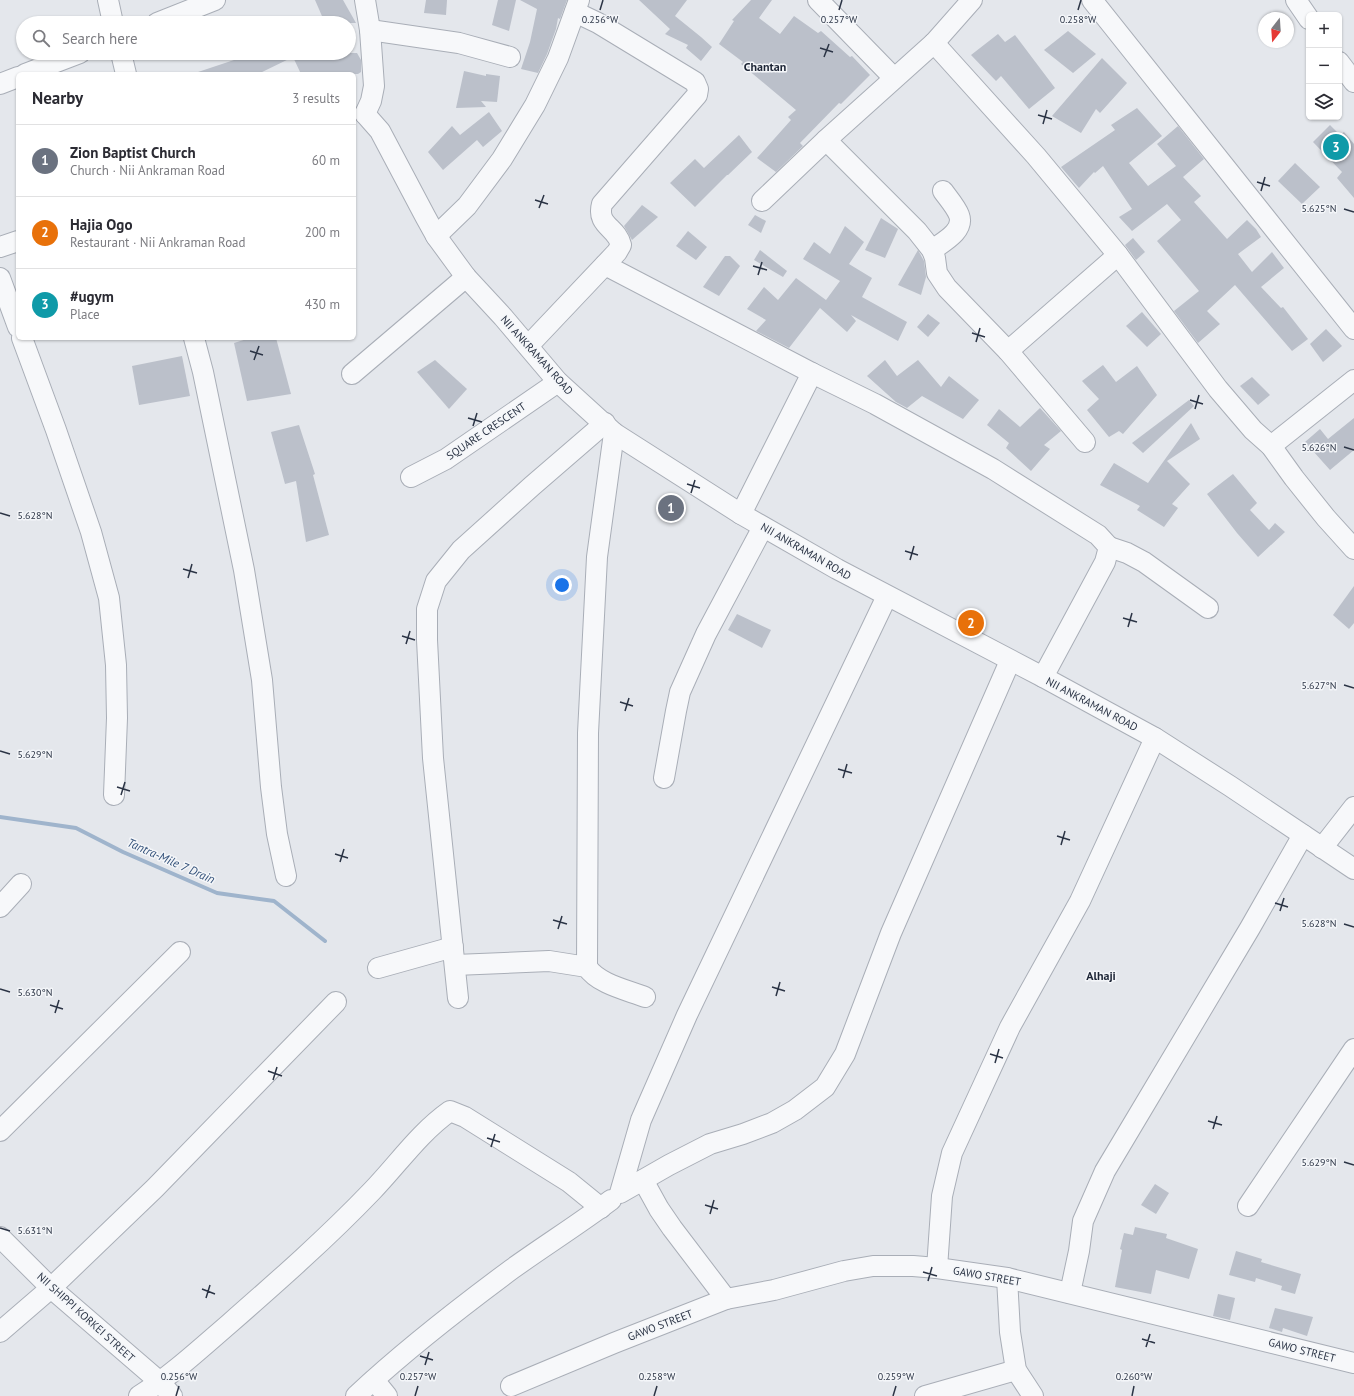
<!DOCTYPE html>
<html lang="en">
<head>
<meta charset="utf-8">
<style>
  :root { --surface:#fff; --page:#f7f7f7; --text:#2b2b33; --muted:#7c7c81; --line:#e1e1e2; --accent:#0f766e }
  body { margin:0; font-family:"PT Sans",sans-serif; background:var(--page); color:var(--text) }
  .controls { position:absolute; right:12px; top:12px; display:grid; overflow:hidden; border-radius:6px; box-shadow:0 1px 3px #0004 }
  .controls button { width:36px; height:36px; display:grid; place-items:center; padding:0; border:0; border-bottom:1px solid var(--line); background:var(--surface); color:var(--text); font:20px sans-serif }
  .compass { position:absolute; left:1258px; top:12px; width:36px; height:36px; border-radius:50%; background:var(--surface); box-shadow:0 1px 3px #0004; rotate:197deg }
  .you { position:absolute; left:562px; top:585px; width:14px; height:14px; margin:-10px; border:3px solid #fff; border-radius:50%; background:#1a73e8; box-shadow:0 0 0 6px #1a73e833 }
  .badge { display:grid; place-items:center; width:26px; height:26px; border-radius:50%; background:var(--accent); color:#fff; font-size:13px; font-weight:700 }
  .pin { position:absolute; translate:-50% -50%; border:2px solid #fff; box-shadow:0 1px 4px #0006 }
  .list { margin:0; padding:0; list-style:none }
  h2 { display:flex; justify-content:space-between; align-items:center; height:52px; margin:0; padding:0 16px; font-size:17px }
  h2 small { font-size:13px; font-weight:400; color:var(--muted) }
  .list li { display:grid; grid-template-columns:26px 1fr auto; gap:12px; align-items:center; box-sizing:border-box; height:72px; padding:0 16px; border-top:1px solid var(--line) }
  .list b { display:block; font-size:15px; white-space:nowrap }
  .list p { margin:0; font-size:13px; white-space:nowrap; color:var(--muted) }
  .list em { font-size:13px; font-style:normal; color:var(--muted) }
  .icon { flex:none; width:22px; height:22px; fill:none; stroke:currentColor; stroke-width:2; stroke-linecap:round; stroke-linejoin:round }
  .map { position:relative; flex:none; width:1354px; height:1396px; overflow:hidden }
  .search { position:absolute; background:var(--surface); box-shadow:0 1px 3px #0004; left:16px; top:16px; width:340px; height:44px; display:flex; align-items:center; gap:10px; box-sizing:border-box; padding:0 14px; border-radius:22px; color:var(--muted); font-size:15px }
  .panel { position:absolute; background:var(--surface); box-shadow:0 1px 3px #0004; left:16px; top:72px; width:340px; height:268px; border-radius:6px }
  .map>svg:first-child { display:block }
  .lines { fill:none; stroke-linecap:round; stroke-linejoin:round }
  .stream { stroke:#9fb4cc; stroke-width:4 }
  .building { fill:#bbc0ca }
  .minor-casing { stroke:#a9aeb7; stroke-width:22 }
  .minor { stroke:#f7f8fa; stroke-width:20 }
  .ticks { fill:none; stroke:#2b3445; stroke-width:1.5 }
  .labels { text-anchor:middle; stroke-width:3; stroke-linejoin:round; paint-order:stroke }
  .street-label { font-size:11px; fill:#2b3445; stroke:#f4f6f9 }
  .neighbourhood-label { font-size:12px; font-weight:bold; fill:#1d2536; stroke:#f4f6f9 }
  .water-label { font-size:12px; font-style:italic; fill:#34527a; stroke:#f4f6f9 }
  .ticks-label { font-size:10px; text-anchor:middle; fill:#2b3445; stroke:#f4f6f9; stroke-width:3; stroke-linejoin:round; paint-order:stroke }
</style>
</head>
<body>
<div class="map">
<svg width="1354" height="1396" viewBox="0 0 1354 1396">
  <rect width="100%" height="100%" fill="#e4e7ec"/>
  <g class="lines">
    <polyline class="stream" points="0,817 76,828 123,852 217,893 274,901 325,941"/>
  </g>
  <g class="building">
    <polygon points="315,0 343,0 356,23 325,23"/>
    <polygon points="426,0 447,0 446,15 424,13"/>
    <polygon points="498,0 516,0 509,31 492,25"/>
    <polygon points="520,0 567,0 560,19 558,18 556,29 547,54 538,73 521,69 530,42 537,9"/>
    <polygon points="639,0 687,0 675,16 701,37 712,47 701,61 686,48 688,45 665,34 670,29"/>
    <polygon points="751,0 772,0 759,18 780,34 794,16 818,33 821,31 850,57 852,56 870,75 841,104 839,103 800,143 803,146 776,172 757,158 791,120 788,117 796,110 741,64 743,62 719,44 734,21 732,20"/>
    <polygon points="1068,31 1096,54 1073,73 1044,50"/>
    <polygon points="998,34 1005,42 1015,35 1055,88 1029,109 1001,76 996,81 971,55"/>
    <polygon points="242,53 357,53 361,60 361,72 358,74 301,74 293,57 258,74 198,74 198,72 243,57"/>
    <polygon points="1102,58 1127,83 1100,113 1096,109 1081,133 1052,116"/>
    <polygon points="464,71 486,76 486,74 500,76 497,102 481,101 486,107 456,108"/>
    <polygon points="1137,108 1162,136 1129,163 1148,186 1176,166 1157,144 1178,126 1204,159 1183,177 1201,196 1194,202 1227,239 1247,220 1256,229 1261,237 1238,254 1252,272 1272,252 1284,268 1261,287 1281,308 1283,307 1308,339 1292,351 1235,285 1207,311 1220,324 1198,343 1174,311 1199,291 1157,241 1181,220 1167,204 1132,231 1119,217 1132,209 1103,166 1095,173 1094,172 1079,188 1061,167 1115,130 1111,125"/>
    <polygon points="489,112 502,131 483,147 477,140 443,170 428,152 452,126 460,135"/>
    <polygon points="1330,125 1340,135 1344,132 1354,144 1354,198 1337,178 1342,172 1313,142"/>
    <polygon points="739,135 752,152 728,175 727,175 695,207 670,183 695,159 704,168"/>
    <polygon points="1295,163 1320,187 1302,204 1278,181"/>
    <polygon points="642,205 658,217 632,240 624,226"/>
    <polygon points="755,215 766,221 761,233 748,225"/>
    <polygon points="881,218 898,229 885,258 865,250"/>
    <polygon points="845,226 864,242 849,264 872,278 862,297 907,322 898,341 851,315 856,321 847,332 820,308 789,348 756,331 766,320 747,309 764,287 778,300 796,278 826,300 840,281 803,259 814,242 830,254"/>
    <polygon points="688,231 707,247 696,260 676,246"/>
    <polygon points="1133,238 1145,252 1136,260 1125,245"/>
    <polygon points="760,250 787,271 783,277 754,260"/>
    <polygon points="918,250 924,261 926,277 921,295 898,285"/>
    <polygon points="725,256 730,256 740,266 719,296 703,287"/>
    <polygon points="1142,312 1161,334 1147,347 1126,326"/>
    <polygon points="928,314 940,323 928,337 917,327"/>
    <polygon points="1326,329 1342,346 1323,362 1310,344"/>
    <polygon points="250,338 276,338 291,394 247,401 234,343"/>
    <polygon points="182,356 190,396 139,405 132,366"/>
    <polygon points="435,360 467,389 449,409 417,372"/>
    <polygon points="885,360 897,376 918,360 941,387 949,376 979,400 963,419 922,396 907,408 896,402 867,376"/>
    <polygon points="1103,365 1116,382 1137,366 1157,395 1123,434 1119,431 1109,437 1087,410 1099,399 1082,381"/>
    <polygon points="1252,377 1270,395 1258,405 1240,386"/>
    <polygon points="1189,400 1194,406 1143,453 1132,443"/>
    <polygon points="1040,408 1061,431 1044,445 1050,449 1031,471 1006,448 1009,443 987,425 999,409 1020,427"/>
    <polygon points="1354,418 1354,450 1330,470 1305,442 1320,429 1328,439"/>
    <polygon points="1191,423 1200,439 1167,461 1190,484 1172,504 1178,508 1164,527 1137,510 1140,506 1100,485 1114,463 1148,483"/>
    <polygon points="299,425 315,474 313,475 329,535 306,542 296,481 285,484 271,432"/>
    <polygon points="1233,474 1257,503 1250,510 1269,530 1275,523 1285,532 1258,557 1237,533 1207,494"/>
    <polygon points="1354,586 1354,623 1349,629 1333,615"/>
    <polygon points="737,614 771,630 762,648 728,630"/>
    <polygon points="1155,1184 1169,1193 1156,1214 1141,1205"/>
    <polygon points="1135,1227 1167,1234 1166,1238 1198,1249 1189,1279 1156,1270 1151,1294 1115,1287 1122,1250 1120,1249 1124,1233 1133,1235"/>
    <polygon points="1236,1251 1262,1259 1261,1262 1301,1274 1295,1294 1281,1290 1282,1286 1256,1278 1255,1282 1229,1275"/>
    <polygon points="1218,1294 1235,1298 1230,1320 1213,1316"/>
    <polygon points="1275,1308 1313,1317 1307,1336 1283,1328 1282,1332 1269,1328"/>
  </g>
  <g class="lines">
    <g class="minor-casing">
      <g id="minor">
        <polyline points="108,0 113,23"/>
        <polyline points="818,0 894,78"/>
        <polyline points="1092,0 1354,329"/>
        <polyline points="1296,0 1309,19"/>
        <polyline points="157,23 215,0"/>
        <polyline points="370,30 459,43 510,57"/>
        <polyline points="934,43 1036,156 1118,255 1218,389 1253,430 1271,446 1294,478 1326,518 1354,549"/>
        <polyline points="121,53 126,74"/>
        <polyline points="1339,62 1354,82"/>
        <polyline points="25,74 80,53"/>
        <polyline points="0,84 18,77"/>
        <polyline points="365,114 380,131 425,216 436,236 466,277 503,317 558,382 614,433 741,514 837,569 1043,677 1155,738 1230,786 1354,869"/>
        <polyline points="365,114 371,101 374,86 370,30 365,0"/>
        <polyline points="826,140 917,231 932,250 935,258 937,273 947,288 1008,351 1085,442"/>
        <polyline points="762,201 826,140 934,43 972,0"/>
        <polyline points="436,236 467,206 502,159 535,105 558,58 579,0"/>
        <polyline points="0,247 18,241"/>
        <path d="M932 250C943 242 965 231 959 215 956 207 948 198 943 191"/>
        <polyline points="605,265 812,373 875,404 993,469 1098,535 1109,547 1105,562 1043,677"/>
        <polyline points="0,278 18,327"/>
        <polyline points="22,338 56,430 91,532 109,598 116,665 117,718 114,795"/>
        <polyline points="194,338 203,372 244,570 262,680 271,787 277,834 286,876"/>
        <path d="M528 346 617 252 621 245C617 227 596 226 602 204L697 95 698 89 695 82 598 23 575 12"/>
        <polyline points="1008,351 1118,255"/>
        <polyline points="352,374 466,277"/>
        <path d="M614 433 597 557 588 733 587 967C598 984 627 990 645 997"/>
        <polyline points="1271,446 1354,380"/>
        <polyline points="411,477 446,459 558,382"/>
        <polyline points="741,514 812,373"/>
        <polyline points="1109,547 1127,553 1144,562 1208,608"/>
        <polyline points="887,596 687,1015 641,1120 620,1193 669,1165 710,1144 743,1134 772,1123 795,1110 825,1087 845,1054 891,933 1010,661"/>
        <polyline points="664,778 676,711 680,692 706,634 763,527"/>
        <polyline points="1322,848 1354,807"/>
        <polyline points="0,907 21,884"/>
        <polyline points="455,965 549,961 587,967"/>
        <polyline points="378,968 453,947"/>
        <polyline points="458,998 433,758 427,640 427,609 436,581 461,550 532,486 605,423"/>
        <polyline points="0,1131 180,952"/>
        <polyline points="643,1180 659,1209 672,1228 726,1299"/>
        <polyline points="1248,1206 1354,1049"/>
        <polyline points="0,1237 51,1288 160,1382 172,1396"/>
        <polyline points="937,1268 942,1196 952,1153 1010,1027 1080,901 1155,738"/>
        <polyline points="1007,1278 1010,1332 1016,1370 1033,1396"/>
        <polyline points="1070,1293 1079,1251 1083,1221 1105,1171 1250,928 1303,835"/>
        <polyline points="0,1332 51,1288 155,1188 336,1002"/>
        <polyline points="374,1380 387,1396"/>
        <polyline points="511,1386 614,1343 726,1299 774,1290 844,1271 873,1266 913,1266 937,1268 1007,1278 1354,1363"/>
        <path d="M139 1396C172 1375 200 1349 229 1324 278 1281 327 1238 372 1191 398 1164 419 1133 450 1111L465 1117 569 1182 601 1208"/>
        <path d="M356 1396C405 1350 458 1309 512 1269 544 1246 579 1224 611 1200"/>
        <polyline points="925,1396 1016,1370"/>
      </g>
    </g>
    <use href="#minor" class="minor"/>
  </g>
  <path class="ticks" d="M600 10 603 0M839 10 842 0M1078 10 1081 0M820 48 833 52M824 57 829 44M1038 115 1052 119M1043 124 1047 110M1257 182 1270 186M1261 191 1265 177M535 200 548 204M539 208 544 195M1344 209 1354 212M753 266 767 270M758 275 762 262M972 333 985 337M976 342 980 328M250 351 263 355M254 360 259 346M1190 400 1203 404M1195 409 1199 395M468 418 482 422M473 426 477 413M1344 447 1354 450M687 484 700 488M691 493 695 480M0 513 10 516M905 551 918 555M910 560 914 546M183 569 197 573M188 578 192 564M1123 618 1137 622M1128 627 1132 613M402 636 415 640M406 644 410 631M1344 685 1354 688M620 702 633 706M625 711 629 698M0 751 10 754M838 769 852 773M843 778 847 764M117 787 130 791M121 795 125 782M1057 836 1070 840M1061 845 1065 831M335 854 348 858M340 862 344 849M1275 903 1288 907M1280 911 1284 898M553 920 567 924M1344 924 1354 927M558 929 562 916M772 987 785 991M0 989 10 992M776 996 780 982M50 1005 63 1009M55 1013 59 1000M990 1054 1003 1058M995 1063 999 1049M268 1071 282 1076M273 1080 277 1067M1208 1121 1222 1125M1213 1129 1217 1116M487 1138 500 1142M491 1147 495 1134M1344 1162 1354 1165M705 1205 718 1209M710 1214 714 1200M0 1228 10 1231M923 1272 937 1276M928 1281 932 1267M202 1289 215 1294M206 1298 210 1285M1142 1339 1155 1343M1146 1347 1150 1334M420 1356 433 1360M425 1365 429 1352M176 1396 179 1386M415 1396 418 1386M654 1396 657 1386M893 1396 896 1386M1132 1396 1134 1386"/>
  <g class="labels">
    <g class="street-label">
      <text transform="translate(537 355) rotate(48)" y="4">NII ANKRAMAN ROAD</text>
      <text transform="translate(486 431) rotate(-34)" y="4">SQUARE CRESCENT</text>
      <text transform="translate(806 551) rotate(30)" y="4">NII ANKRAMAN ROAD</text>
      <text transform="translate(1092 704) rotate(28)" y="4">NII ANKRAMAN ROAD</text>
      <text transform="translate(987 1276) rotate(10)" y="4">GAWO STREET</text>
      <text transform="translate(86 1317) rotate(42)" y="4">NII SHIPPI KORKEI STREET</text>
      <text transform="translate(660 1325) rotate(-21)" y="4">GAWO STREET</text>
      <text transform="translate(1302 1350) rotate(14)" y="4">GAWO STREET</text>
    </g>
    <g class="neighbourhood-label">
      <text x="765" y="71">Chantan</text>
      <text x="1101" y="980">Alhaji</text>
    </g>
    <g class="water-label">
      <text transform="translate(171 861) rotate(24)" y="4">Tantra-Mile 7 Drain</text>
    </g>
  </g>
  <g class="ticks-label">
    <text x="600" y="23">0.256°W</text>
    <text x="839" y="23">0.257°W</text>
    <text x="1078" y="23">0.258°W</text>
    <text x="1319" y="212">5.625°N</text>
    <text x="1319" y="451">5.626°N</text>
    <text x="35" y="519">5.628°N</text>
    <text x="1319" y="689">5.627°N</text>
    <text x="35" y="758">5.629°N</text>
    <text x="1319" y="927">5.628°N</text>
    <text x="35" y="996">5.630°N</text>
    <text x="1319" y="1166">5.629°N</text>
    <text x="35" y="1234">5.631°N</text>
    <text x="179" y="1380">0.256°W</text>
    <text x="418" y="1380">0.257°W</text>
    <text x="657" y="1380">0.258°W</text>
    <text x="896" y="1380">0.259°W</text>
    <text x="1134" y="1380">0.260°W</text>
  </g>
</svg>
<div class="controls">
<button>+</button>
<button>−</button>
<button><svg class="icon" aria-label="layers" viewBox="0 0 24 24"><path d="M12 4l9 5-9 5-9-5zM3 14l9 5 9-5"/></svg></button>
</div>
<svg class="compass" viewBox="-18 -18 36 36"><path d="M0-13l5 13h-10z" fill="#e53935"/><path d="M0 13l5-13h-10z" fill="#7c7c81"/></svg>
<div class="you"></div>
<div class="pin badge" style="left:671px;top:508px;background:#6b7280">1</div>
<div class="pin badge" style="left:971px;top:623px;background:#e8710a">2</div>
<div class="pin badge" style="left:1336px;top:147px;background:#0f9aa8">3</div>
<div class="search"><svg class="icon" aria-label="search" viewBox="0 0 24 24"><circle cx="10" cy="10" r="6"/><path d="M15 15l6 6"/></svg>Search here</div>
<section class="panel">
<h2>Nearby<small>3 results</small></h2>
<ul class="list">
<li><span class="badge" style="background:#6b7280">1</span><div><b>Zion Baptist Church</b><p>Church · Nii Ankraman Road</p></div><em>60 m</em></li>
<li><span class="badge" style="background:#e8710a">2</span><div><b>Hajia Ogo</b><p>Restaurant · Nii Ankraman Road</p></div><em>200 m</em></li>
<li><span class="badge" style="background:#0f9aa8">3</span><div><b>#ugym</b><p>Place</p></div><em>430 m</em></li>
</ul>
</section>
</div>
</body>
</html>
